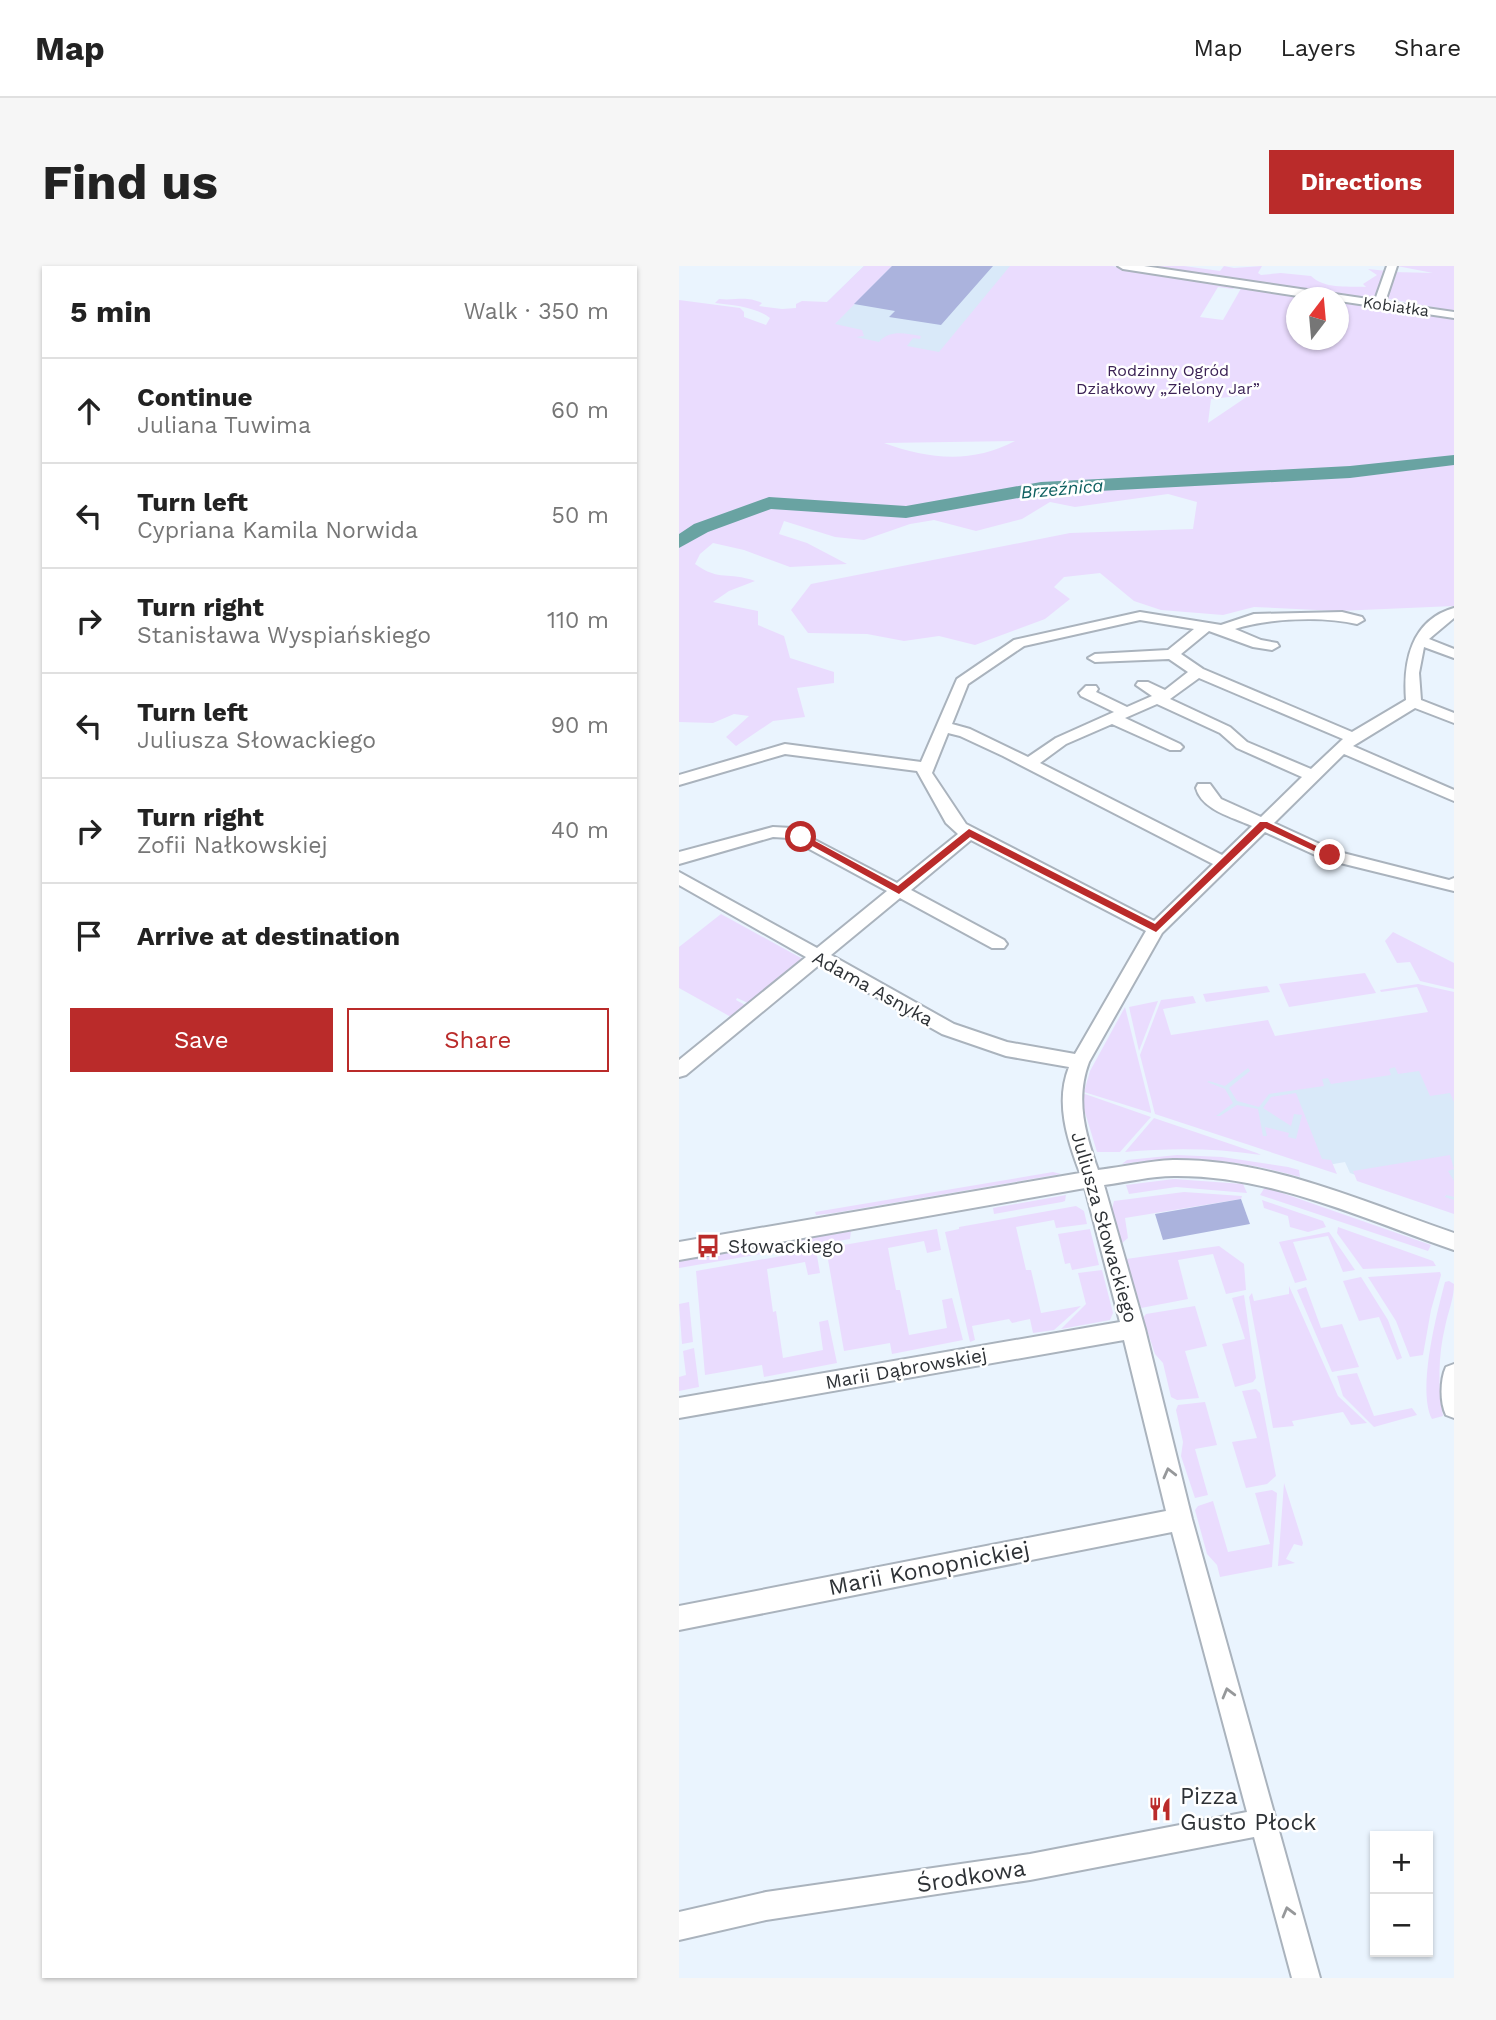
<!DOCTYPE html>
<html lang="en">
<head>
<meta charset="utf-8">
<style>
  :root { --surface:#fff; --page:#f6f6f6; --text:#222; --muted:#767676; --line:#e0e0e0; --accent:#ba2b2a }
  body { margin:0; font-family:"Work Sans",sans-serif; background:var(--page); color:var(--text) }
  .controls { position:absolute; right:21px; bottom:21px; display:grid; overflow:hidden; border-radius:0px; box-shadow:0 2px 5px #0004 }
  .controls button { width:63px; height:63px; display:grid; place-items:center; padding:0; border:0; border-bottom:2px solid var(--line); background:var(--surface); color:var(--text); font:35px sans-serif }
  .compass { position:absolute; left:607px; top:21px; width:63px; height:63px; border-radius:50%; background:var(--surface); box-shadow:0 2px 5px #0004; rotate:16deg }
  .stop { position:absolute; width:21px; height:21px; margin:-16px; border:5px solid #ba2b2a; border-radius:50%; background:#fff }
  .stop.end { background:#ba2b2a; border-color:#fff; box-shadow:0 2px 7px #0008 }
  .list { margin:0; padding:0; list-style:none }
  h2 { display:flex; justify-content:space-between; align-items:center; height:91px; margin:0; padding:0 28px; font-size:30px }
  h2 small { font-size:23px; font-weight:400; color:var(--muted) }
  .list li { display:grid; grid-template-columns:46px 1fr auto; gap:21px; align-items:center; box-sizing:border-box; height:105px; padding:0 28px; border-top:2px solid var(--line) }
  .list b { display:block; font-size:26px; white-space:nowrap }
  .list p { margin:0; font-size:23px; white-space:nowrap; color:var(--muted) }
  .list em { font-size:23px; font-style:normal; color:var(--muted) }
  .actions { display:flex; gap:14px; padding:21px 28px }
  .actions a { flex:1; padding:16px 0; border:2px solid var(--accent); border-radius:0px; text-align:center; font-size:24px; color:var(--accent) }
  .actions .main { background:var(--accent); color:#fff }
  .icon { flex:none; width:38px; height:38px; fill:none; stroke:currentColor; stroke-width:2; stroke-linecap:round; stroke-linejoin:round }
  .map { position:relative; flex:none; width:775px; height:1712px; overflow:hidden; border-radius:0px }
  header { display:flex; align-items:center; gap:42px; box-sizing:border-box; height:98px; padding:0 35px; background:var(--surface); border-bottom:2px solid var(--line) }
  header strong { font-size:33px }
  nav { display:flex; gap:38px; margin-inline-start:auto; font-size:24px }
  .intro { display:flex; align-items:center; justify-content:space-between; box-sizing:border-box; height:168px; padding:0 42px }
  h1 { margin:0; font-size:49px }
  .button { padding:18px 32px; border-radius:0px; background:var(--accent); color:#fff; font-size:24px; font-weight:700 }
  main { display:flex; gap:42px; padding:0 42px }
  aside { flex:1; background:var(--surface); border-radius:0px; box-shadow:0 2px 5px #0004 }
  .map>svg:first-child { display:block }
  .built { fill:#d9e9f9 }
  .green { fill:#eadcfe; fill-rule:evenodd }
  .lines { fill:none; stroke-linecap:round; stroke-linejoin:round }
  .river { fill:#69a3a2; fill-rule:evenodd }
  .building { fill:#abb3dd }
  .minor-casing { stroke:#aab3bd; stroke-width:4 }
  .minor { fill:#fff; fill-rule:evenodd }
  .oneway { stroke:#96989a }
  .route { fill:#ba2b2a }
  .labels { text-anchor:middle; stroke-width:5; stroke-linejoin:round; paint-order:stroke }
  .far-street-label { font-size:16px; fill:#2e3236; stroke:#fff }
  .far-park-label { font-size:16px; fill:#3b2255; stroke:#fff }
  .far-water-label { font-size:18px; font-style:italic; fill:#0f6161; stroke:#fff }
  .street-label { font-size:19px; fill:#2e3236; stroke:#fff }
  .poi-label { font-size:19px; fill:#2e3236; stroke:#fff; text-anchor:start }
  .near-street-label { font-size:23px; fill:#2e3236; stroke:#fff }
  .near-poi-label { font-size:23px; fill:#2e3236; stroke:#fff; text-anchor:start }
</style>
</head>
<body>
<header>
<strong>Map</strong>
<nav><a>Map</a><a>Layers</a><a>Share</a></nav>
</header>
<div class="intro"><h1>Find us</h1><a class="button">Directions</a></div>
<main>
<aside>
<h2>5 min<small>Walk · 350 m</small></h2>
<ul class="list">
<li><svg class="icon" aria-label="ahead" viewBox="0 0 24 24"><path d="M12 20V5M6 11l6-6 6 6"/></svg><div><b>Continue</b><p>Juliana Tuwima</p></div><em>60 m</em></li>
<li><svg class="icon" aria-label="left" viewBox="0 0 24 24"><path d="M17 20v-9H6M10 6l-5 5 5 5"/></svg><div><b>Turn left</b><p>Cypriana Kamila Norwida</p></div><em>50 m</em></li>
<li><svg class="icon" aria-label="right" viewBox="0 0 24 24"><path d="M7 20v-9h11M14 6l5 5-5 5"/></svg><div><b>Turn right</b><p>Stanisława Wyspiańskiego</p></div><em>110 m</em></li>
<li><svg class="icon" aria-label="left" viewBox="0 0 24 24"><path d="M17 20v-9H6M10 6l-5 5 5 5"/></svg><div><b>Turn left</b><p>Juliusza Słowackiego</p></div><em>90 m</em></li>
<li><svg class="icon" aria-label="right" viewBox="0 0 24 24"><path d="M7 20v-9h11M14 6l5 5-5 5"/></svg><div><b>Turn right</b><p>Zofii Nałkowskiej</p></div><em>40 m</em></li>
<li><svg class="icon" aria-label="arrive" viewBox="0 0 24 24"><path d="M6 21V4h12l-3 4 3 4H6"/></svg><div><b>Arrive at destination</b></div></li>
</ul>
<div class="actions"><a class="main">Save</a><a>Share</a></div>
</aside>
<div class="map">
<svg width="775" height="1712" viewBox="0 0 775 1712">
  <rect width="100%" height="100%" fill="#eaf4fe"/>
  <g class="built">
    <polygon points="185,0 336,0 241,110 121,131 176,63 130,54"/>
    <polygon points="775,763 775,944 671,907 666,896 649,899 523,855 509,801"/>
  </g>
  <g class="green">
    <path d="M185 0H213L156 58 183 64 185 70 177 71 200 76C211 63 227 68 242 70L241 73 234 72 228 80 260 86 331 0H433L558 19 554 23 539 21 521 51 544 54 564 19 646 31 618 32V74H660V33L775 51V340L659 345 575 341 544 349 482 344 455 335 421 307 385 311 375 321 391 333 366 353 296 379 260 370 225 375 188 368 129 367 112 344 132 318 391 267 514 263 518 236 489 228 396 241 371 236 343 253 297 265 255 254 231 258 185 274 156 271 105 255 100 268 128 277 168 298 111 301 65 284 34 277 21 288 16 298C41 316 49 305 76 315L50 325 34 336 79 345V359L105 370 111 392 155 406V417L118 422 126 451 94 455 57 480 47 471 70 450 55 448 34 457 0 456V34L61 42 65 46V51L87 59 91 52C77 41 54 39 36 37L40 33C57 35 66 29 83 37L80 40 103 43 117 42V38L123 35 148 36ZM569 129V130L529 157 532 133ZM336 175C293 198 249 193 205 177Z"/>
    <path d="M456 0H505L541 5 545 0 555 2 583 0 579 7 582 9 602 7 632 10C646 23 665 20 687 21L684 18 698 9 689 3 708 5 694 35Z"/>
    <polygon points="718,0 775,0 775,45 705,32 714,6 754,7"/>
    <polygon points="42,648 122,692 121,696 69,737 58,732 57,734 66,739 52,751 0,722 0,681"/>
    <polygon points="714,666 775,697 775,723 741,715 731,696 718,697 706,675"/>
    <polygon points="686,707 697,727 610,741 600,718"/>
    <polygon points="739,718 775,726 775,836 771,827 751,830 740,805 719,808 716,801 710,803 712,809 652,818 649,812 643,813 645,820 590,828 580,841 558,835 550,822 571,805 569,802 546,820 530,815 528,816 546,823 554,837 537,850 541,850 558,839 579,843 584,870 588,870 586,861 610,867 609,871 617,873 623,849 615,848 612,860 584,842 592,831 617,827 643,893 652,894 658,908 476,848 461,789 482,734 514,730 517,737 484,743 492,769 589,754 596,770 749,746 738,721 702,726 701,724"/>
    <polygon points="588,720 591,726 527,736 524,728"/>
    <polygon points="479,735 460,785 450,741"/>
    <polygon points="446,741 472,845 472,847 405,826 411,805"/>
    <polygon points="404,829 406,828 472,851 441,886 418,886 405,843"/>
    <path d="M475 852 578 887 582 889C535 882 492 882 446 886Z"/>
    <path d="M498 889 543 891 609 901 620 904 621 911C562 894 504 889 443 898L448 894Z"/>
    <polygon points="771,889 775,903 769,905 775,915 775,931 767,929 766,931 775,934 775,948 678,915 674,905"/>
    <polygon points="374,906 382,908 155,947 137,949 136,946"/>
    <polygon points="495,913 564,918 568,927 497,921 450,928 447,919"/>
    <polygon points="586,921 752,979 749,985 581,929"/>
    <polygon points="505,926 563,930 562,933 446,952 449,972 443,977 433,943 435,935"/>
    <polygon points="387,929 386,935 383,936 315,948 314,942"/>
    <polygon points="583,934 644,955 647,961 629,966 611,961 609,950 585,942"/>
    <polygon points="397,940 405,945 408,958 377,962 375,954 337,961 347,1004 352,1004 362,1047 402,1040 375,1064 354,1067 351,1053 333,1057 330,1053 293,1060 296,1074 291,1076 266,966 280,963 280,961"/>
    <polygon points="659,961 754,995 757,1000 684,1003 658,967"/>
    <polygon points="258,963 262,984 248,987 245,975 209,982 217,1024 221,1024 230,1069 268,1062 263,1034 273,1032 284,1074 213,1088 211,1077 165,1085 147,982"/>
    <polygon points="411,963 420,999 393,1004 391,997 386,998 379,968"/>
    <polygon points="172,965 171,973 0,1002 0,995"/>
    <polygon points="650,966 676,1004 664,1006 649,970 614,976 628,1014 616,1017 600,976"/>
    <polygon points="540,980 565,998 567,1024 547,1028 534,988 499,994 509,1033 462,1042 447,993"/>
    <polygon points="137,984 141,1007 129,1009 126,996 88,1003 94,1046 97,1045 104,1092 144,1084 140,1056 149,1054 158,1097 85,1111 83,1099 26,1109 17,1005"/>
    <polygon points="423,1004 434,1047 431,1054 382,1063 407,1038 399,1007"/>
    <polygon points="761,1006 762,1009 752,1044 744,1089 731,1091 717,1055 689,1011"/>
    <polygon points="682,1011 709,1054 723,1092 718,1094 700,1051 680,1055 664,1015"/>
    <path d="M770 1015 775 1018C775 1033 769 1046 766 1061 759 1090 759 1121 764 1150L753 1153C738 1123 758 1047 766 1016Z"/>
    <polygon points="610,1020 659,1130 688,1157 672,1159 664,1146 613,1155 615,1160 594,1162 570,1031 573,1027 575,1035 610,1028"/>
    <polygon points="627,1021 642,1062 663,1058 680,1101 653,1106 618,1024"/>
    <polygon points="565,1029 577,1112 574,1116 556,1121 543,1078 566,1073 553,1032"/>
    <polygon points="10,1036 14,1076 3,1078 0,1038"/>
    <polygon points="516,1040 528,1080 506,1085 520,1132 498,1134 492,1131 484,1097 476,1088 464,1052 467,1048"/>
    <polygon points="15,1082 20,1121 0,1125 0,1111 7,1109 4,1085"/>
    <polygon points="678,1107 695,1150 733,1142 738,1149 695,1161 664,1130 658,1110"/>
    <polygon points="577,1123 581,1127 597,1210 588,1218 567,1222 553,1176 578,1172 563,1125"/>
    <polygon points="526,1136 538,1179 516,1183 529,1229 516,1232 502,1190 504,1176 497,1144 499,1139"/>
    <polygon points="605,1217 624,1277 623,1280 615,1278 607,1293 616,1297 599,1300"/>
    <polygon points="593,1224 598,1227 593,1301 541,1311 538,1299 528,1288 516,1244 519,1240 534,1235 549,1286 591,1278 576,1227"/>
  </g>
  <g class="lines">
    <polygon class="river" points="775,189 775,199 671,212 362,228 227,252 92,243 29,266 0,282 0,268 15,258 90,231 227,240 362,216 671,200"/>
  </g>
  <g class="building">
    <polygon points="213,0 314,0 262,59 210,51 216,45 175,38"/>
    <polygon points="562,933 571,958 484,974 476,948"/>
  </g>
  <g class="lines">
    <g class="minor-casing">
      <g id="minor">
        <polygon points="439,0 465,0 696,34 708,0 718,0 706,36 775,46 775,52 660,35 660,32 632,32 444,3"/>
        <path d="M775 342V352L750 373 775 383V392L745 381 740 407 742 434 775 447V457L736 442 674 480 775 524V535L665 488 595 557 656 585 770 614 775 612V625L645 593 586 566 483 667 410 796C396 833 406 868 419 904 444 901 470 895 494 894 592 893 684 936 775 967V984C684 953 593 909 495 910 472 910 448 916 425 919L466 1063 513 1253 641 1712H613L575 1571 351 1614 87 1654 0 1674V1646L87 1626 351 1588 568 1546 493 1266 0 1364V1340L487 1245 445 1074 0 1152V1132L441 1056 406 922 0 994V976L401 907C388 873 376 836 390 801L327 790 263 768 140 699 7 809 0 811V794L127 691 0 619V606L138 682 208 625 110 572 94 571 0 598V586L94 561 113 562 218 617 279 568 267 557 238 505 106 488 0 519V509L106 478 242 496 278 413 335 374 461 346 542 359 575 348 663 346 683 351 685 354 678 358C645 350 588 352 556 363L582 374 598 377 600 380 593 384 574 381 530 365 502 388 524 403 673 466 727 434C724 396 732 354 775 342ZM461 354 515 363 489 384 416 388 409 392 416 396 490 393 509 406 486 424 469 416H459L457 419 473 430 448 441 417 426 419 423 417 420H407L400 427 402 430 435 446 377 472 349 491 291 463 273 458 289 418 345 380ZM520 412 664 473 632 503 568 476 551 461 491 433ZM478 438 541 467 558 482 623 511 582 551 542 533 531 518H519L517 522C523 544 553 551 573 560L543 589 361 497 387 478 433 458 491 484H501L504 481 501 478 446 452ZM269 467 281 470 324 490 534 598 475 655 287 558 253 507ZM292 574 467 665 396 788 328 776 275 758 152 689 221 632 313 682H325L328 678 325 674 232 624Z"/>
        <path d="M775 1098V1152L767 1149C761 1137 761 1114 767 1101Z"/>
      </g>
    </g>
    <use href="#minor" class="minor"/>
  </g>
  <defs><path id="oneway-chevron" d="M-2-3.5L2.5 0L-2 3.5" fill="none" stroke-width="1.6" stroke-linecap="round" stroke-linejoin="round" transform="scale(1.75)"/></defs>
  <g class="oneway">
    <use href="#oneway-chevron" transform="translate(490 1207) rotate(-104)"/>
    <use href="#oneway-chevron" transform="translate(549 1427) rotate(-105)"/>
    <use href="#oneway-chevron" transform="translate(609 1646) rotate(-105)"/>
  </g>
  <polygon class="route" points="581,556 588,556 656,589 648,591 586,562 477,666 291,571 220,628 117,571 125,569 219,620 290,563 476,658"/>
  <defs>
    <g id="bus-bare" transform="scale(1.89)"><path d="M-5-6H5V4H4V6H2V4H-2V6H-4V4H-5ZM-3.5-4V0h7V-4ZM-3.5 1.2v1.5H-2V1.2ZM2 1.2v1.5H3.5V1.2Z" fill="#ba2b2a" stroke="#fff" stroke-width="2.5" paint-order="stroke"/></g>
    <g id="restaurant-bare" transform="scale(1.89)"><path d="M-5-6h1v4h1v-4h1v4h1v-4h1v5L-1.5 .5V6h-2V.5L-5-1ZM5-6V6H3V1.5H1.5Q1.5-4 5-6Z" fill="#ba2b2a" stroke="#fff" stroke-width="2.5" paint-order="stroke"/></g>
  </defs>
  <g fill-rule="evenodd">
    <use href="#bus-bare" x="29" y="980"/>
    <use href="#restaurant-bare" x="481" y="1543"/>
  </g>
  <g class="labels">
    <g class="far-street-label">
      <text transform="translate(717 40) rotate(8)" y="6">Kobiałka</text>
    </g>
    <g class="far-park-label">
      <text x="489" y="110">Rodzinny Ogród<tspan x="489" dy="18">Działkowy „Zielony Jar”</tspan></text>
    </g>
    <g class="far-water-label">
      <text transform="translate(383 223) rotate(-5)" y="6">Brzeźnica</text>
    </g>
    <g class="street-label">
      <text transform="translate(194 722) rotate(29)" y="7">Adama Asnyka</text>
      <text transform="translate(426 961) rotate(74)" y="7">Juliusza Słowackiego</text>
      <text transform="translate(227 1102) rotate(-10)" y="7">Marii Dąbrowskiej</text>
    </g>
    <g class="poi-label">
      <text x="49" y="987">Słowackiego</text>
    </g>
    <g class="near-street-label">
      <text transform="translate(250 1302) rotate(-11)" y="8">Marii Konopnickiej</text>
      <text transform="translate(292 1610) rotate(-9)" y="8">Środkowa</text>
    </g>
    <g class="near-poi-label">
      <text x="501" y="1538">Pizza<tspan x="501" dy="26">Gusto Płock</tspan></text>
    </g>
  </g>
</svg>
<div class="controls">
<button>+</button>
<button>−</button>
</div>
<svg class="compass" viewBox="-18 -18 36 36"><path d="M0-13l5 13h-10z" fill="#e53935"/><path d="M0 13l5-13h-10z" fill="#767676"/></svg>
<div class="stop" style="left:122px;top:571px"></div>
<div class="stop end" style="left:651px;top:589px"></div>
</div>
</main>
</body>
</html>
